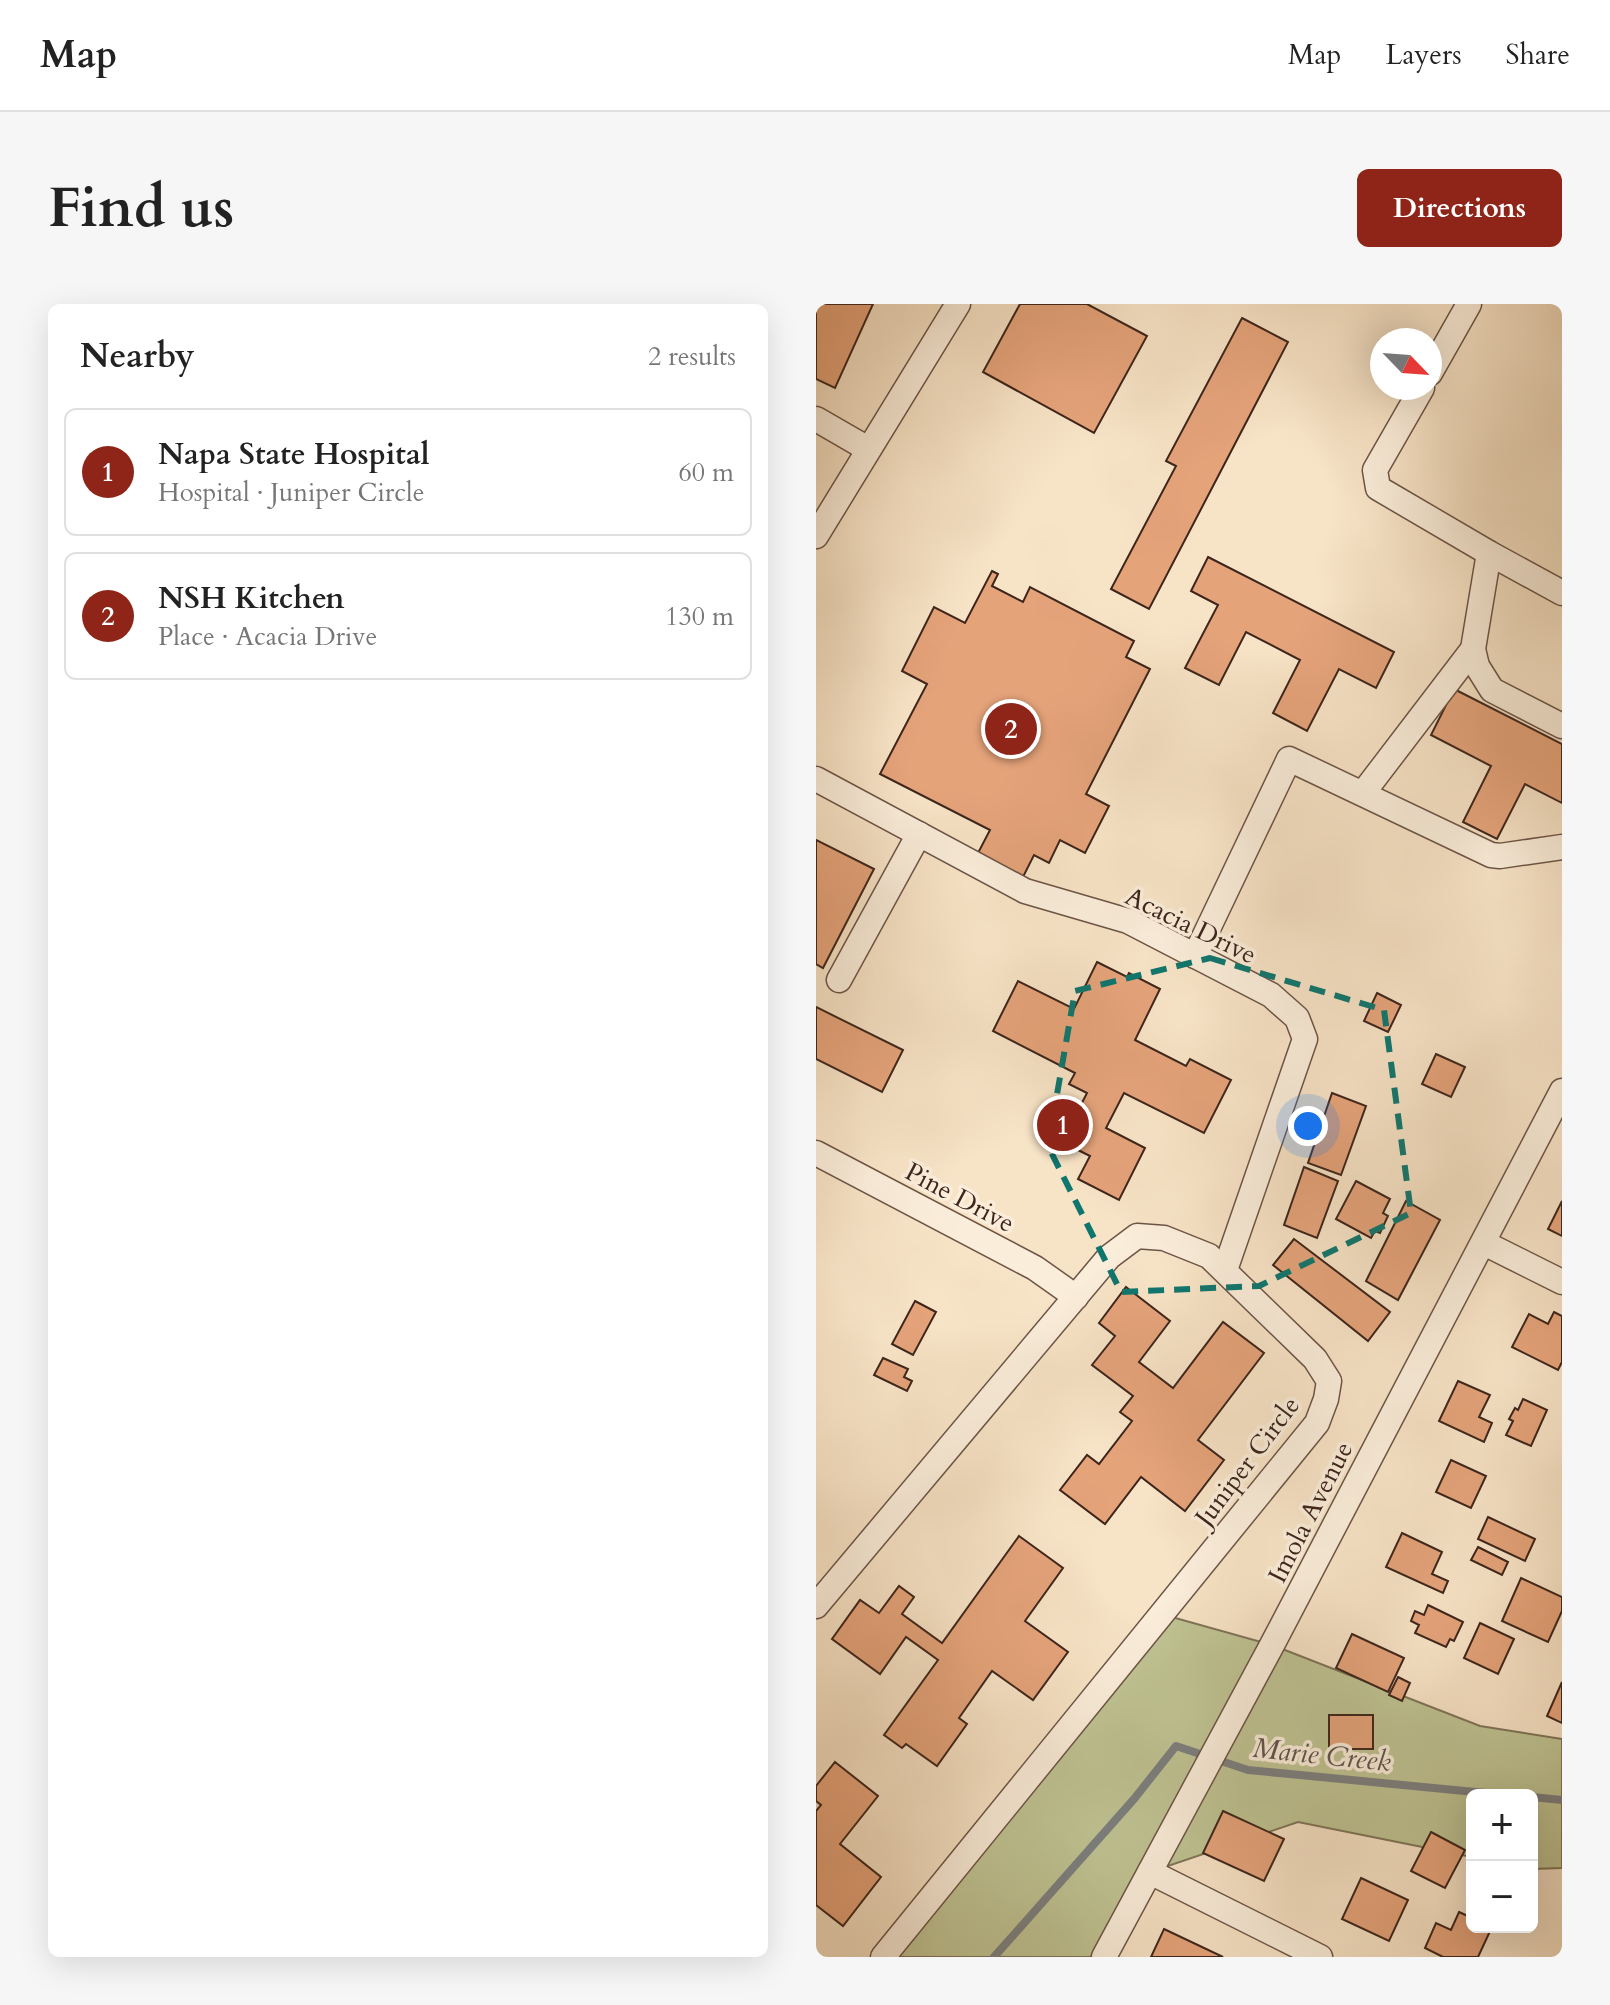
<!DOCTYPE html>
<html lang="en">
<head>
<meta charset="utf-8">
<style>
  :root { --surface:#fff; --page:#f6f6f6; --text:#222; --muted:#767676; --line:#e0e0e0; --accent:#8f2418 }
  body { margin:0; font-family:Cardo,serif; background:var(--page); color:var(--text) }
  .controls { position:absolute; right:24px; bottom:24px; display:grid; overflow:hidden; border-radius:12px; box-shadow:0 8px 32px #0002 }
  .controls button { width:72px; height:72px; display:grid; place-items:center; padding:0; border:0; border-bottom:2px solid var(--line); background:var(--surface); color:var(--text); font:40px sans-serif }
  .compass { position:absolute; left:554px; top:24px; width:72px; height:72px; border-radius:50%; background:var(--surface); box-shadow:0 8px 32px #0002; rotate:115deg }
  .you { position:absolute; left:492px; top:822px; width:28px; height:28px; margin:-20px; border:6px solid #fff; border-radius:50%; background:#1a73e8; box-shadow:0 0 0 12px #1a73e833 }
  .badge { display:grid; place-items:center; width:52px; height:52px; border-radius:50%; background:var(--accent); color:#fff; font-size:26px; font-weight:700 }
  .pin { position:absolute; translate:-50% -50%; border:4px solid #fff; box-shadow:0 2px 8px #0006 }
  .list { margin:0; padding:0; list-style:none }
  h2 { display:flex; justify-content:space-between; align-items:center; height:104px; margin:0; padding:0 32px; font-size:34px }
  h2 small { font-size:26px; font-weight:400; color:var(--muted) }
  .list li { display:grid; grid-template-columns:52px 1fr auto; gap:24px; align-items:center; box-sizing:border-box; height:128px; margin:0 16px 16px; padding:0 16px; border:2px solid var(--line); border-radius:12px }
  .list b { display:block; font-size:30px; white-space:nowrap }
  .list p { margin:0; font-size:26px; white-space:nowrap; color:var(--muted) }
  .list em { font-size:26px; font-style:normal; color:var(--muted) }
  .map { position:relative; flex:none; width:746px; height:1653px; overflow:hidden; border-radius:12px }
  header { display:flex; align-items:center; gap:48px; box-sizing:border-box; height:112px; padding:0 40px; background:var(--surface); border-bottom:2px solid var(--line) }
  header strong { font-size:38px }
  nav { display:flex; gap:44px; margin-inline-start:auto; font-size:28px }
  .intro { display:flex; align-items:center; justify-content:space-between; box-sizing:border-box; height:192px; padding:0 48px }
  h1 { margin:0; font-size:56px }
  .button { padding:20px 36px; border-radius:12px; background:var(--accent); color:#fff; font-size:28px; font-weight:700 }
  main { display:flex; gap:48px; padding:0 48px }
  aside { flex:1; background:var(--surface); border-radius:12px; box-shadow:0 8px 32px #0002 }
  .map>svg:first-child { display:block }
  .green { fill:#bfc393; stroke:#7e7458; stroke-width:2 }
  .lines { fill:none; stroke-linecap:round; stroke-linejoin:round }
  .stream { stroke:#7b7f7f; stroke-width:8 }
  .building { fill:#e5a37a; stroke:#3d251c; stroke-width:2 }
  .minor-casing { stroke:#6c5446; stroke-width:27 }
  .minor { stroke:#faedda; stroke-width:24 }
  .marked { fill:none; stroke:#0f766e; stroke-width:6; stroke-dasharray:16 10; stroke-linejoin:round }
  .labels { text-anchor:middle; stroke-width:7; stroke-linejoin:round; paint-order:stroke }
  .street-label { font-size:26px; fill:#3d251c; stroke:#faedda }
  .water-label { font-size:28px; font-style:italic; fill:#5c524e; stroke:#faedda }
</style>
</head>
<body>
<header>
<strong>Map</strong>
<nav><a>Map</a><a>Layers</a><a>Share</a></nav>
</header>
<div class="intro"><h1>Find us</h1><a class="button">Directions</a></div>
<main>
<aside>
<h2>Nearby<small>2 results</small></h2>
<ul class="list">
<li><span class="badge">1</span><div><b>Napa State Hospital</b><p>Hospital · Juniper Circle</p></div><em>60 m</em></li>
<li><span class="badge">2</span><div><b>NSH Kitchen</b><p>Place · Acacia Drive</p></div><em>130 m</em></li>
</ul>
</aside>
<div class="map">
<svg width="746" height="1653" viewBox="0 0 746 1653">
  <rect width="100%" height="100%" fill="#f7e3c6"/>
  <filter id="stains"><feTurbulence type="fractalNoise" baseFrequency=".0025" numOctaves="4"/><feColorMatrix values="0 0 0 0 .2 0 0 0 0 .09 0 0 0 0 .02 0 0 0 .5 -.17"/></filter>
  <radialGradient id="worn" r=".72"><stop offset=".6" stop-color="#630" stop-opacity="0"/><stop offset="1" stop-color="#630" stop-opacity=".3"/></radialGradient>
  <polygon class="green" points="345,1310 456,1341 664,1422 746,1435 746,1564 716,1565 716,1491 656,1491 656,1553 482,1518 334,1568 288,1653 67,1653"/>
  <g class="lines">
    <g class="stream">
      <polyline points="716,1493 746,1496"/>
      <polyline points="178,1653 318,1495 360,1442 432,1466 690,1491"/>
    </g>
  </g>
  <g class="building">
    <polygon points="0,0 57,0 19,84 0,75"/>
    <polygon points="204,0 271,0 331,32 278,129 167,68"/>
    <polygon points="426,14 472,38 333,305 295,285 360,162 350,157"/>
    <polygon points="392,253 578,348 560,384 523,365 491,427 457,409 484,356 430,328 403,381 369,364 402,301 375,287"/>
    <polygon points="176,267 182,270 176,282 207,298 214,283 318,337 310,353 334,365 270,490 293,502 269,549 244,536 233,559 218,551 207,573 162,549 174,526 64,470 111,380 86,367 118,303 149,319"/>
    <polygon points="638,385 746,440 746,499 709,480 681,535 647,518 675,462 615,431"/>
    <polygon points="0,536 58,565 7,664 0,660"/>
    <polygon points="281,658 311,673 313,669 344,685 319,736 370,762 374,755 415,776 388,829 308,789 290,824 329,844 303,896 262,875 274,852 246,838 271,789 253,780 259,769 177,727 202,677 258,705"/>
    <polygon points="561,689 585,701 572,728 548,717"/>
    <polygon points="0,703 87,746 66,788 0,755"/>
    <polygon points="620,750 649,763 635,793 606,780"/>
    <polygon points="516,789 550,802 525,871 492,859"/>
    <polygon points="488,863 522,877 501,934 468,921"/>
    <polygon points="540,877 574,895 567,909 572,912 564,929 559,927 555,934 520,915"/>
    <polygon points="590,897 624,916 582,996 550,977"/>
    <polygon points="746,897 746,932 732,925"/>
    <polygon points="478,935 574,1008 552,1037 457,961"/>
    <polygon points="310,983 354,1017 323,1058 357,1084 407,1018 448,1049 382,1136 408,1156 369,1207 325,1173 289,1220 244,1186 271,1151 283,1160 316,1117 304,1108 317,1092 276,1061 299,1032 283,1019"/>
    <polygon points="99,997 120,1008 97,1051 76,1040"/>
    <polygon points="738,1008 746,1012 746,1058 742,1066 696,1043 713,1010 732,1020"/>
    <polygon points="67,1054 92,1065 88,1073 96,1077 91,1087 58,1071"/>
    <polygon points="642,1077 674,1091 663,1113 676,1119 668,1138 623,1117"/>
    <polygon points="707,1095 731,1106 715,1142 690,1131 697,1117 693,1115 699,1104 702,1106"/>
    <polygon points="635,1156 670,1172 655,1204 620,1188"/>
    <polygon points="672,1213 719,1235 709,1257 662,1235"/>
    <polygon points="586,1229 626,1248 616,1270 632,1277 627,1289 570,1263"/>
    <polygon points="203,1232 247,1264 209,1317 252,1348 217,1396 176,1367 143,1414 151,1420 121,1462 90,1440 86,1444 68,1431 122,1356 90,1333 64,1370 16,1335 44,1296 63,1309 83,1282 98,1293 86,1310 126,1339"/>
    <polygon points="662,1243 692,1258 686,1271 655,1256"/>
    <polygon points="705,1274 746,1293 746,1307 732,1338 686,1317"/>
    <polygon points="612,1301 647,1318 638,1337 634,1335 630,1343 599,1329 603,1321 595,1317 599,1307 608,1311"/>
    <polygon points="664,1319 698,1335 682,1370 648,1354"/>
    <polygon points="536,1330 588,1354 572,1388 520,1364"/>
    <polygon points="582,1373 594,1379 586,1397 573,1391"/>
    <polygon points="746,1378 746,1419 731,1412"/>
    <rect x="513" y="1411" width="44" height="34"/>
    <polygon points="19,1458 62,1492 24,1540 65,1573 27,1622 0,1601 0,1507 5,1501 0,1497 0,1482"/>
    <polygon points="407,1507 468,1535 448,1577 387,1549"/>
    <polygon points="615,1528 649,1546 629,1584 595,1567"/>
    <polygon points="545,1574 592,1596 573,1637 526,1615"/>
    <polygon points="643,1608 656,1614 656,1623 676,1623 662,1653 627,1653 609,1644 620,1619 635,1626"/>
    <polygon points="348,1625 407,1653 335,1653"/>
  </g>
  <g class="lines">
    <g class="minor-casing">
      <g id="minor">
        <polyline points="614,69 653,0"/>
        <polyline points="0,115 52,145"/>
        <polyline points="0,232 142,0"/>
        <polyline points="673,249 746,289"/>
        <polyline points="657,345 661,362 676,386 746,422"/>
        <polyline points="0,475 209,587 312,617 455,691 481,714 489,735 409,966"/>
        <polyline points="547,489 657,345 673,249 562,184 559,166 606,84"/>
        <polyline points="379,652 473,455 675,551 684,552 746,543"/>
        <polyline points="23,676 103,530"/>
        <polyline points="0,849 219,964 260,993"/>
        <polyline points="668,939 746,978"/>
        <polyline points="0,1302 293,953 321,932 348,934 393,952 499,1055 513,1077 510,1095 501,1119 67,1653"/>
        <polyline points="334,1568 504,1653"/>
        <polyline points="288,1653 456,1341 746,787"/>
      </g>
    </g>
    <use href="#minor" class="minor"/>
  </g>
  <path class="marked" d="M394 654 568 706 595 909 443 982 305 988 232 842 259 687Z"/>
  <g class="labels">
    <g class="street-label">
      <text transform="translate(375 621) rotate(26)" y="9">Acacia Drive</text>
      <text transform="translate(144 893) rotate(28)" y="9">Pine Drive</text>
      <text transform="translate(431 1157) rotate(-53)" y="9">Juniper Circle</text>
      <text transform="translate(494 1208) rotate(-63)" y="9">Imola Avenue</text>
    </g>
    <g class="water-label">
      <text transform="translate(506 1450) rotate(6)" y="10">Marie Creek</text>
    </g>
  </g>
  <rect width="100%" height="100%" filter="url(#stains)"/>
  <rect width="100%" height="100%" fill="url(#worn)"/>
</svg>
<div class="controls">
<button>+</button>
<button>−</button>
</div>
<svg class="compass" viewBox="-18 -18 36 36"><path d="M0-13l5 13h-10z" fill="#e53935"/><path d="M0 13l5-13h-10z" fill="#767676"/></svg>
<div class="you"></div>
<div class="pin badge" style="left:247px;top:821px">1</div>
<div class="pin badge" style="left:195px;top:425px">2</div>
</div>
</main>
</body>
</html>
